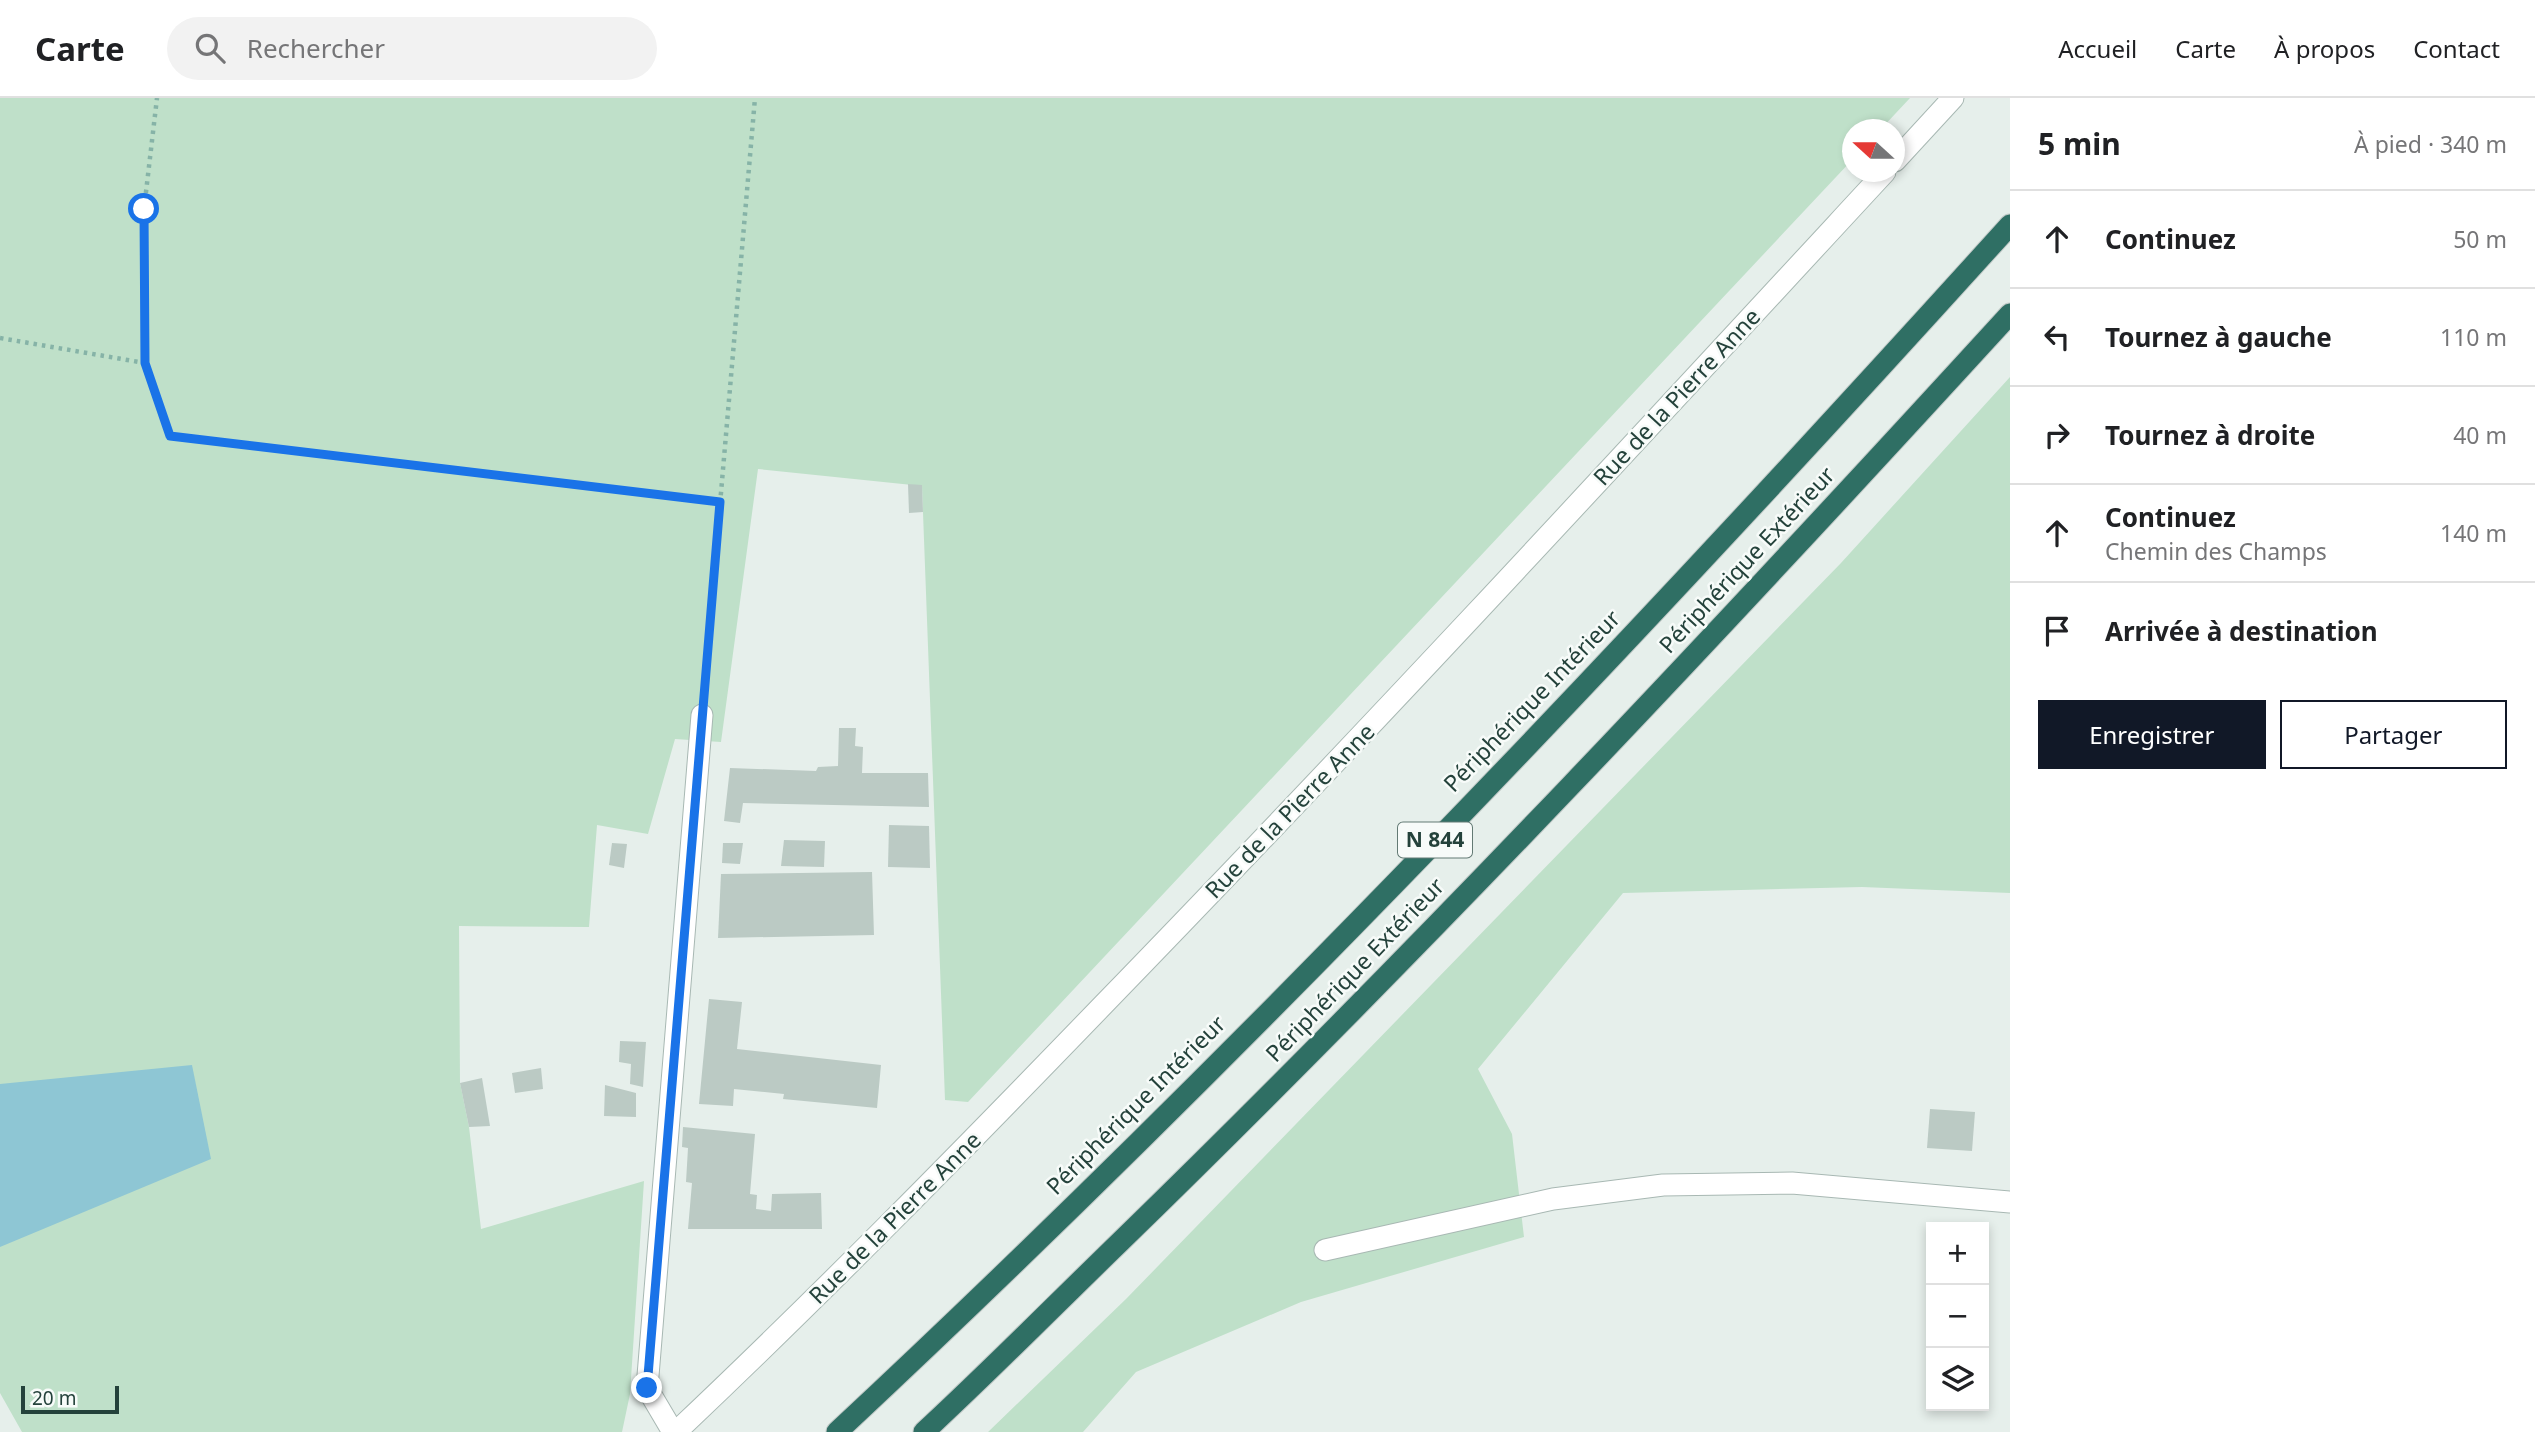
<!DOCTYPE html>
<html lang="fr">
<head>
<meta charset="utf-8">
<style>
  :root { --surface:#fff; --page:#f2f2f2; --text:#202124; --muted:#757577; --line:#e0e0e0; --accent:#111827 }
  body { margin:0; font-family:"Noto Sans",sans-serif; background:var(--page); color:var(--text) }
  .controls { position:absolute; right:21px; bottom:21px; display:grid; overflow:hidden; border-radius:0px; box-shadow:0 4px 10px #0003 }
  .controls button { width:63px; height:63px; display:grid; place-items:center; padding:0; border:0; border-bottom:2px solid var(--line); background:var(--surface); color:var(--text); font:35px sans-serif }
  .compass { position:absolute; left:1842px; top:21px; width:63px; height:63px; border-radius:50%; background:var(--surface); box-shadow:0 4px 10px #0003; rotate:291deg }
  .scale { position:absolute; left:21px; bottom:18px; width:98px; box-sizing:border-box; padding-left:7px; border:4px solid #24423b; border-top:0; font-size:19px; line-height:24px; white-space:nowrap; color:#24423b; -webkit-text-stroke:5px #f7fbf9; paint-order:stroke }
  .stop { position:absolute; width:21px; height:21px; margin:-16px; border:5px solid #1a73e8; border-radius:50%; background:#fff }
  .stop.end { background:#1a73e8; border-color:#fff; box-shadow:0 2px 7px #0008 }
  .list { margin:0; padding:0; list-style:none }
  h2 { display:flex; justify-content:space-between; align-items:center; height:91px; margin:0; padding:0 28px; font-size:30px }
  h2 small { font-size:23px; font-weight:400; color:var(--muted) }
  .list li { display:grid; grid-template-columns:46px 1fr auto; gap:21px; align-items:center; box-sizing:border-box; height:98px; padding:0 28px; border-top:2px solid var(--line) }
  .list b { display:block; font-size:26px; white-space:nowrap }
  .list p { margin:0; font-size:23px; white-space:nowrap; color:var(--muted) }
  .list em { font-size:23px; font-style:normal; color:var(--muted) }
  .actions { display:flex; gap:14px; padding:21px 28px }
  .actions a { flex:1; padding:16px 0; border:2px solid var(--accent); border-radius:0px; text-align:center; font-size:24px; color:var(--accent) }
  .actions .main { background:var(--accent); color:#fff }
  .icon { flex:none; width:38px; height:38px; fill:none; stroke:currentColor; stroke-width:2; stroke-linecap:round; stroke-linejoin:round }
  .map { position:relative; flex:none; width:2010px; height:1334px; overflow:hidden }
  header { display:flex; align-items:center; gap:42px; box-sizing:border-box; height:98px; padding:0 35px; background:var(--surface); border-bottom:2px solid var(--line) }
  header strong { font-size:33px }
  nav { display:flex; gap:38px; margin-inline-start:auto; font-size:24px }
  .search { width:490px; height:63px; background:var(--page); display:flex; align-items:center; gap:18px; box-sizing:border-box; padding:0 24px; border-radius:38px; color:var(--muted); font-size:26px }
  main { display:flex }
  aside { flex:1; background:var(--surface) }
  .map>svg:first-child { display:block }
  .green { fill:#bfe0c9 }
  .water { fill:#8ec6d4 }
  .building { fill:#bbcac4 }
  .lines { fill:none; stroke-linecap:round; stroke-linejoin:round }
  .minor-casing { stroke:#a8b8b3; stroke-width:23 }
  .highway-casing { stroke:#c2cac8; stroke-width:23 }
  .path { stroke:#86b3a7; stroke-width:4.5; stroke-dasharray:3.5 5; stroke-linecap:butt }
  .minor { stroke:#fff; stroke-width:21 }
  .highway { stroke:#2f6f64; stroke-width:21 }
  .route { stroke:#1a73e8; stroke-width:9 }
  .labels { text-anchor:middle; stroke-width:5; stroke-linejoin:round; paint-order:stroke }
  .shield { fill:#f7fbf9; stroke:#637a74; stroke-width:2 }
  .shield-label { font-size:21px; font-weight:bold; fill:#24423b }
  .street-label { font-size:23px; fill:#24423b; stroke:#f7fbf9 }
</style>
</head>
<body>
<header>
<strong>Carte</strong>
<div class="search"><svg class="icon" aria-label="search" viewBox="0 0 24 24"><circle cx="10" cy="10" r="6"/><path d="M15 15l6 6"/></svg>Rechercher</div>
<nav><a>Accueil</a><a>Carte</a><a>À propos</a><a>Contact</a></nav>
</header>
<main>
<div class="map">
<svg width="2010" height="1334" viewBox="0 0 2010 1334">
  <rect width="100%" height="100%" fill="#e6efeb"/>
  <g class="green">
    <polygon points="0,0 1910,0 1881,31 1853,32 1852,62 968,1004 945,1002 922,388 758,371 721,644 675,641 648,736 597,727 589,829 459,828 460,985 469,1029 481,1131 644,1083 630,1296 622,1334 22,1334 0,1295"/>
    <polygon points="2010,279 2010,795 1862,789 1623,795 1478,971 1512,1036 1524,1139 1301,1204 1136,1274 1083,1334 988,1334 1126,1201 1841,465"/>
  </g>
  <polygon class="water" points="192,967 211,1061 0,1149 0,986"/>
  <g class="building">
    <polygon points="908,386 922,387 923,414 909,415"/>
    <polygon points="839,630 856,630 855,648 863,649 862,675 928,675 929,709 743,705 740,725 724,723 730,670 816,673 818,669 838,668"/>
    <polygon points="889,727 929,728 930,770 888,769"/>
    <polygon points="784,742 825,743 824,769 781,768"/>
    <polygon points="612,745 627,746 624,770 609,767"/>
    <polygon points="723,745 743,745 740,766 722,765"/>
    <polygon points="872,774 874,837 718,840 721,776"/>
    <polygon points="709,901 742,904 737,951 881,967 877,1010 783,1001 784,996 734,991 733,1008 699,1006"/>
    <polygon points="620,943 646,944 643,989 630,986 631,966 619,964"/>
    <polygon points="541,970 543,991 515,995 512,975"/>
    <polygon points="482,980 490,1028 469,1029 460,985"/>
    <polygon points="605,987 636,995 636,1019 604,1018"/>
    <polygon points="1930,1011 1975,1014 1972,1053 1927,1050"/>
    <polygon points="683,1029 755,1036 750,1096 757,1097 756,1111 771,1113 772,1096 821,1095 822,1131 688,1131 692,1085 686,1084 688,1050 682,1049"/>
  </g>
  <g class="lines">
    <g class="minor-casing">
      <g id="minor">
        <polyline points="1895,63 1953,0"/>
        <polyline points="1325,1152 1553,1101 1663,1087 1792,1085 2010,1104"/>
        <polyline points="673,1334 647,1290 702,617"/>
        <path d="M676 1334C823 1195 964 1051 1104 906 1369 633 1627 353 1885 74"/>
      </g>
    </g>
    <g class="highway-casing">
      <g id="highway">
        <path d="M837 1334C1247 951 1634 543 2010 127"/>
        <path d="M924 1334C991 1272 1055 1207 1121 1143 1428 844 1721 532 2010 216"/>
      </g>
    </g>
    <g class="path">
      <polyline points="0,240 145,265 170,338 720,404"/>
      <polyline points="145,265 144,111 157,0"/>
      <polyline points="704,592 755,0"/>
    </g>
    <use href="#minor" class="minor"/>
    <use href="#highway" class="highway"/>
  </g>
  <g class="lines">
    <polyline class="route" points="144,111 145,265 170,338 720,404 647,1290"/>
  </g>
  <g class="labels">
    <rect class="shield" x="1398" y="724.5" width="74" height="35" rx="5"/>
    <g class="shield-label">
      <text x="1435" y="749">N 844</text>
    </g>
    <g class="street-label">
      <text transform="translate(1677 299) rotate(-47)" y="8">Rue de la Pierre Anne</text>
      <text transform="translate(1747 462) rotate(-47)" y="8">Périphérique Extérieur</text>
      <text transform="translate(1532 603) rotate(-46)" y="8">Périphérique Intérieur</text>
      <text transform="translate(1290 713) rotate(-46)" y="8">Rue de la Pierre Anne</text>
      <text transform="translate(1355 872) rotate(-46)" y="8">Périphérique Extérieur</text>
      <text transform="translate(1136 1007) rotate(-45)" y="8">Périphérique Intérieur</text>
      <text transform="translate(895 1120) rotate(-45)" y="8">Rue de la Pierre Anne</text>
    </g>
  </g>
</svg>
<div class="controls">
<button>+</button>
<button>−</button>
<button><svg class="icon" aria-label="layers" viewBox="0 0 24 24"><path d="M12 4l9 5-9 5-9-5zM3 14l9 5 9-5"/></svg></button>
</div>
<svg class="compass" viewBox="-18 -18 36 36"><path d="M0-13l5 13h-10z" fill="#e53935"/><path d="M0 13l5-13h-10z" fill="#757577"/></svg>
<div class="scale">20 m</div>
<div class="stop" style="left:144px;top:111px"></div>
<div class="stop end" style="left:647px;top:1290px"></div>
</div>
<aside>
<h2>5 min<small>À pied · 340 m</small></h2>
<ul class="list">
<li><svg class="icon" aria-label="ahead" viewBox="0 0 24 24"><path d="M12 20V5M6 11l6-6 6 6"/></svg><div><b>Continuez</b></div><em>50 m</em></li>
<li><svg class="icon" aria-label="left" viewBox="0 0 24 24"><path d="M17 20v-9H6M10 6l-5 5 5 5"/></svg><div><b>Tournez à gauche</b></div><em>110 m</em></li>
<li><svg class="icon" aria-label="right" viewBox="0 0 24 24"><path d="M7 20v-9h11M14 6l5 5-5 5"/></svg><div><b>Tournez à droite</b></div><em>40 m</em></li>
<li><svg class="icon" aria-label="ahead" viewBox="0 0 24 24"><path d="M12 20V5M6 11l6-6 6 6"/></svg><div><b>Continuez</b><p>Chemin des Champs</p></div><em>140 m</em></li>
<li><svg class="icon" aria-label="arrive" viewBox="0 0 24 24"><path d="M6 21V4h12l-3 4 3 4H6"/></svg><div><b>Arrivée à destination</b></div></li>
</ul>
<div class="actions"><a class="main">Enregistrer</a><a>Partager</a></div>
</aside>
</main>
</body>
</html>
